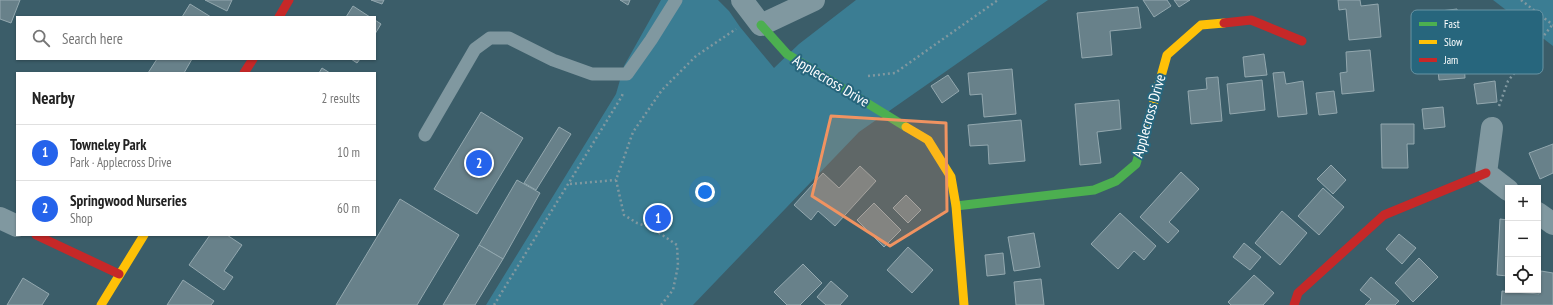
<!DOCTYPE html>
<html lang="en">
<head>
<meta charset="utf-8">
<style>
  :root { --surface:#fff; --page:#f2f2f2; --text:#222; --muted:#767676; --line:#e0e0e0; --accent:#2563eb }
  body { margin:0; font-family:"PT Sans Narrow",sans-serif; background:var(--page); color:var(--text) }
  .controls { position:absolute; right:12px; bottom:12px; display:grid; overflow:hidden; border-radius:0px; box-shadow:0 1px 3px #0004 }
  .controls button { width:36px; height:36px; display:grid; place-items:center; padding:0; border:0; border-bottom:1px solid var(--line); background:var(--surface); color:var(--text); font:20px sans-serif }
  .you { position:absolute; left:705px; top:192px; width:14px; height:14px; margin:-10px; border:3px solid #fff; border-radius:50%; background:#1a73e8; box-shadow:0 0 0 6px #1a73e833 }
  .badge { display:grid; place-items:center; width:26px; height:26px; border-radius:50%; background:var(--accent); color:#fff; font-size:13px; font-weight:700 }
  .pin { position:absolute; translate:-50% -50%; border:2px solid #fff; box-shadow:0 1px 4px #0006 }
  .list { margin:0; padding:0; list-style:none }
  h2 { display:flex; justify-content:space-between; align-items:center; height:52px; margin:0; padding:0 16px; font-size:17px }
  h2 small { font-size:13px; font-weight:400; color:var(--muted) }
  .list li { display:grid; grid-template-columns:26px 1fr auto; gap:12px; align-items:center; box-sizing:border-box; height:56px; padding:0 16px; border-top:1px solid var(--line) }
  .list b { display:block; font-size:15px; white-space:nowrap }
  .list p { margin:0; font-size:13px; white-space:nowrap; color:var(--muted) }
  .list em { font-size:13px; font-style:normal; color:var(--muted) }
  .icon { flex:none; width:22px; height:22px; fill:none; stroke:currentColor; stroke-width:2; stroke-linecap:round; stroke-linejoin:round }
  .map { position:relative; flex:none; width:1553px; height:305px; overflow:hidden }
  .search { position:absolute; background:var(--surface); box-shadow:0 1px 3px #0004; left:16px; top:16px; width:360px; height:44px; display:flex; align-items:center; gap:10px; box-sizing:border-box; padding:0 14px; border-radius:0px; color:var(--muted); font-size:15px }
  .panel { position:absolute; background:var(--surface); box-shadow:0 1px 3px #0004; left:16px; top:72px; width:360px; height:164px; border-radius:0px }
  .map>svg:first-child { display:block }
  .green { fill:#3b7d93 }
  .building { fill:#68818a; stroke:#93a8af }
  .lines { fill:none; stroke-linecap:round; stroke-linejoin:round }
  .path { stroke:#8098a0; stroke-width:2.5; stroke-dasharray:2 3; stroke-linecap:butt }
  .lane { stroke:#8098a0; stroke-width:13 }
  .street { stroke:#8098a0; stroke-width:22 }
  .fast { stroke:#4caf50; stroke-width:9 }
  .slow { stroke:#ffc107; stroke-width:9 }
  .jam { stroke:#c62828; stroke-width:9 }
  .marked { fill:#f09361; fill-opacity:0.2; stroke:#f09361; stroke-width:3; stroke-linejoin:round }
  .labels { text-anchor:middle; stroke-width:4; stroke-linejoin:round; paint-order:stroke }
  .street-label { font-size:15px; fill:#fff; stroke:#27667d }
  .key { fill:#27667d; stroke:#6894a4; stroke-width:1 }
  .key-label { font-size:11px; fill:#fff }
</style>
</head>
<body>
<div class="map">
<svg width="1553" height="305" viewBox="0 0 1553 305">
  <rect width="100%" height="100%" fill="#3b5d69"/>
  <g class="green">
    <polygon points="661,0 718,0 729,11 740,27 774,68 799,44 856,0 1048,0 859,132 693,305 486,305 616,94 624,66"/>
    <polygon points="1493,0 1553,0 1553,46"/>
  </g>
  <g class="building">
    <polygon points="0,0 20,0 11,23 0,19"/>
    <polygon points="205,0 232,0 227,11"/>
    <polygon points="371,0 384,0 382,4"/>
    <polygon points="620,0 630,0 628,5"/>
    <polygon points="1143,0 1167,0 1171,6 1154,17"/>
    <polygon points="1174,0 1190,0 1179,7"/>
    <polygon points="1338,0 1360,0 1361,6 1378,4 1381,37 1349,40 1346,9 1339,10"/>
    <polygon points="190,4 211,17 182,17"/>
    <polygon points="353,6 370,17 346,17"/>
    <polygon points="1138,7 1141,28 1110,31 1112,55 1082,58 1077,13"/>
    <polygon points="1457,9 1459,23 1448,23 1449,31 1486,27 1489,59 1464,61 1465,78 1439,80 1432,12"/>
    <polygon points="375,20 381,24 375,34"/>
    <polygon points="1370,50 1374,91 1342,94 1340,73 1347,72 1346,52"/>
    <polygon points="1264,54 1267,75 1245,77 1243,57"/>
    <polygon points="157,59 192,59 184,73 148,73"/>
    <polygon points="351,59 360,59 357,63"/>
    <polygon points="322,68 330,73 319,73"/>
    <polygon points="1012,69 1016,114 984,117 982,94 970,95 968,73"/>
    <polygon points="1284,72 1286,84 1303,81 1307,114 1278,117 1273,73"/>
    <polygon points="948,75 959,91 942,103 931,86"/>
    <polygon points="1218,77 1222,121 1191,124 1188,91 1207,89 1206,78"/>
    <polygon points="1262,80 1265,110 1230,114 1227,84"/>
    <polygon points="1495,81 1497,102 1477,104 1474,84"/>
    <polygon points="1334,91 1337,113 1319,115 1316,93"/>
    <polygon points="1119,100 1121,129 1097,132 1101,163 1080,165 1075,104"/>
    <polygon points="1443,107 1445,127 1424,129 1422,109"/>
    <polygon points="481,112 523,138 477,214 434,189"/>
    <polygon points="1021,120 1025,161 989,164 988,145 970,146 968,125"/>
    <polygon points="1381,124 1414,124 1414,144 1407,144 1408,168 1382,168"/>
    <polygon points="559,127 571,134 536,190 524,183"/>
    <polygon points="1553,144 1553,173 1540,179 1529,153"/>
    <polygon points="1331,165 1346,180 1333,194 1317,179"/>
    <polygon points="860,166 876,181 835,226 818,211 811,220 794,205 823,173 839,188"/>
    <polygon points="1181,172 1199,189 1169,222 1179,231 1168,243 1140,217"/>
    <polygon points="517,180 540,193 503,259 479,245"/>
    <polygon points="1323,188 1344,207 1319,235 1298,216"/>
    <polygon points="906,195 921,210 908,223 893,208"/>
    <polygon points="400,199 459,235 417,305 336,305"/>
    <polygon points="874,203 901,230 884,247 857,220"/>
    <polygon points="1282,211 1307,233 1280,265 1255,243"/>
    <polygon points="1120,213 1156,246 1144,260 1134,251 1118,269 1091,244"/>
    <polygon points="1500,219 1508,220 1508,276 1497,275"/>
    <polygon points="1034,233 1040,267 1014,271 1008,237"/>
    <polygon points="1399,234 1416,248 1402,264 1386,249"/>
    <polygon points="210,235 227,235 242,245 224,271 233,277 224,290 189,265"/>
    <polygon points="1244,243 1261,257 1250,270 1233,257"/>
    <polygon points="479,245 503,259 475,305 443,305"/>
    <polygon points="908,247 933,270 912,293 887,270"/>
    <polygon points="1003,253 1005,274 987,276 985,255"/>
    <polygon points="1419,258 1438,277 1413,302 1395,283"/>
    <polygon points="803,264 822,283 800,305 787,305 774,292"/>
    <polygon points="1541,271 1553,273 1553,305 1501,305 1502,291 1539,294"/>
    <polygon points="1254,275 1274,293 1263,305 1231,305 1228,302"/>
    <polygon points="1371,277 1399,301 1395,305 1365,305 1371,299 1360,290"/>
    <polygon points="23,278 49,294 42,305 7,305"/>
    <polygon points="1041,279 1044,305 1016,305 1014,282"/>
    <polygon points="183,280 214,301 211,305 167,305"/>
    <polygon points="831,281 848,296 840,305 826,305 817,297"/>
  </g>
  <g class="lines">
    <g class="path">
      <polyline points="1521,0 1553,25"/>
      <polyline points="868,76 895,73 998,0"/>
      <polyline points="1499,106 1508,81 1553,24"/>
      <polyline points="570,184 616,180"/>
      <polyline points="494,305 622,96 623,92"/>
      <polyline points="661,305 673,290 678,266 677,245 652,228 637,223 624,215 616,180 633,132 662,90 696,56 736,29"/>
    </g>
    <polyline class="lane" points="425,135 475,49 490,38 509,38 553,60 592,74 627,74 651,40 676,0"/>
    <g class="street">
      <polyline points="742,0 761,25 814,0"/>
      <polyline points="1492,128 1486,173 1508,190"/>
      <polyline points="1538,213 1553,224"/>
      <polyline points="0,218 17,226"/>
    </g>
    <g class="fast">
      <polyline points="761,25 787,54 906,127"/>
      <polyline points="956,206 1094,190 1116,181 1136,164 1143,141"/>
    </g>
    <g class="slow">
      <polyline points="906,127 928,140 951,177 956,206 964,305"/>
      <polyline points="1143,141 1167,55 1201,25 1224,23"/>
      <polyline points="101,305 144,235"/>
    </g>
    <g class="jam">
      <polyline points="279,17 289,0"/>
      <polyline points="1224,23 1251,20 1302,41"/>
      <polyline points="244,73 253,59"/>
      <polyline points="36,235 119,274"/>
      <polyline points="1294,305 1298,293 1384,215 1486,173"/>
    </g>
  </g>
  <path class="marked" d="M831 116 946 123 947 211 890 246 812 196Z"/>
  <g class="labels">
    <g class="street-label">
      <text transform="translate(831 81) rotate(31)" y="5">Applecross Drive</text>
      <text transform="translate(1149 116) rotate(-74)" y="5">Applecross Drive</text>
    </g>
  </g>
  <rect x="1411" y="10" width="132" height="64" rx="6" class="key"/>
  <rect x="1419" y="22" width="18" height="4" fill="#4caf50"/>
  <rect x="1419" y="40" width="18" height="4" fill="#ffc107"/>
  <rect x="1419" y="58" width="18" height="4" fill="#c62828"/>
  <g class="key-label">
    <text x="1444" y="28">Fast</text>
    <text x="1444" y="46">Slow</text>
    <text x="1444" y="64">Jam</text>
  </g>
</svg>
<div class="controls">
<button>+</button>
<button>−</button>
<button><svg class="icon" aria-label="locate" viewBox="0 0 24 24"><circle cx="12" cy="12" r="6"/><path d="M12 2v4M12 18v4M2 12h4M18 12h4"/></svg></button>
</div>
<div class="you"></div>
<div class="pin badge" style="left:658px;top:218px">1</div>
<div class="pin badge" style="left:479px;top:163px">2</div>
<div class="search"><svg class="icon" aria-label="search" viewBox="0 0 24 24"><circle cx="10" cy="10" r="6"/><path d="M15 15l6 6"/></svg>Search here</div>
<section class="panel">
<h2>Nearby<small>2 results</small></h2>
<ul class="list">
<li><span class="badge">1</span><div><b>Towneley Park</b><p>Park · Applecross Drive</p></div><em>10 m</em></li>
<li><span class="badge">2</span><div><b>Springwood Nurseries</b><p>Shop</p></div><em>60 m</em></li>
</ul>
</section>
</div>
</body>
</html>
